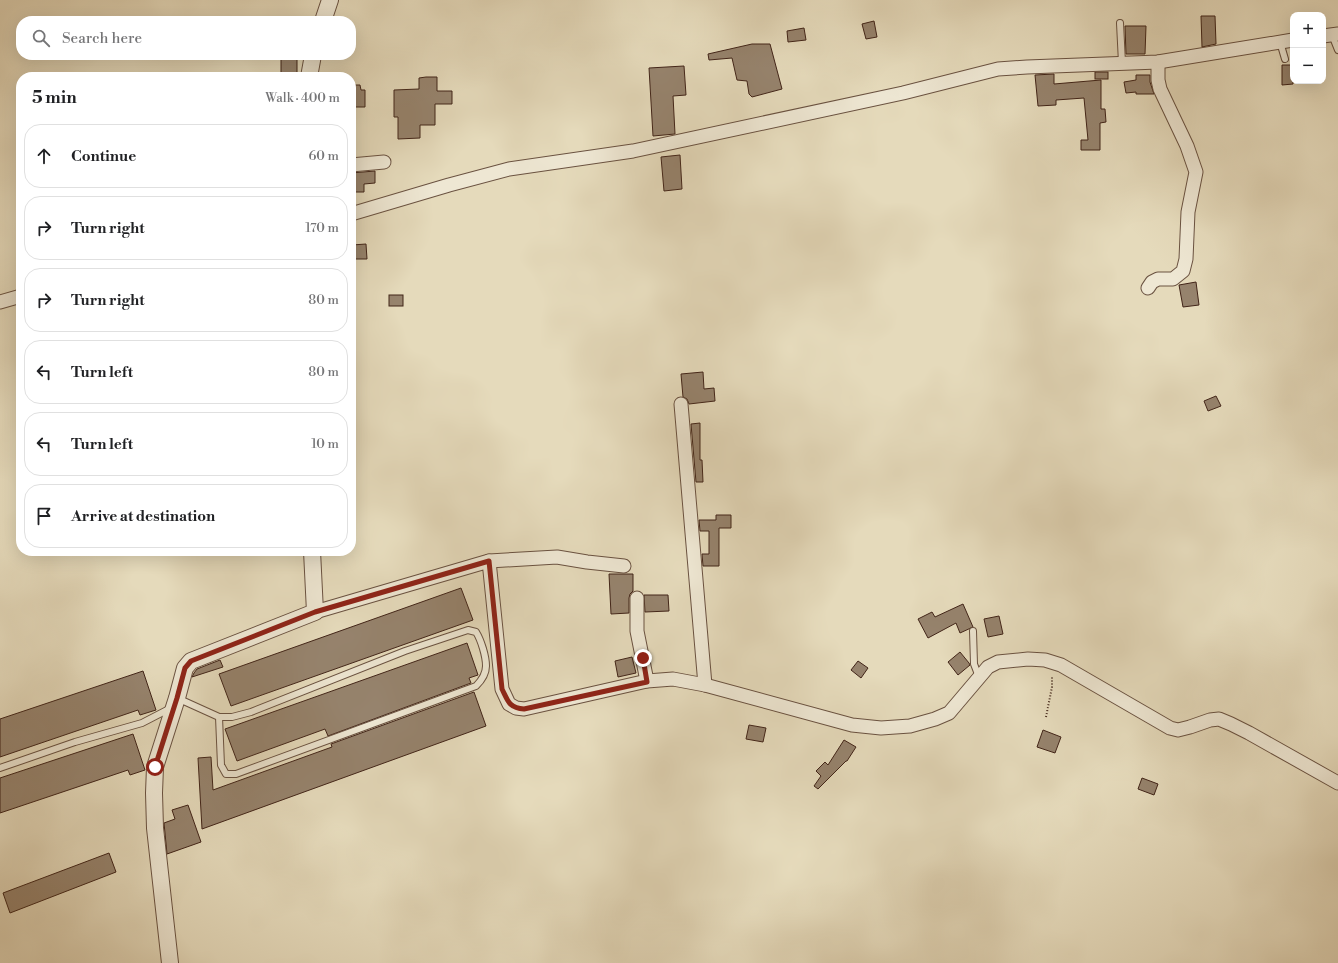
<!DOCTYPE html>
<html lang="en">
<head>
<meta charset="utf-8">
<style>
  :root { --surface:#fff; --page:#f6f6f6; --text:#202124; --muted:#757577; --line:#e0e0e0 }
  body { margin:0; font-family:"Libre Bodoni",serif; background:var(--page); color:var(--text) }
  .controls { position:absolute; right:12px; top:12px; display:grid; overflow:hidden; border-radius:8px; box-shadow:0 4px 16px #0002 }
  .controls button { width:36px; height:36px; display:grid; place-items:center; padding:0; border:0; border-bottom:1px solid var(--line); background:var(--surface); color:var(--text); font:20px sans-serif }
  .stop { position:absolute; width:12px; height:12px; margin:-9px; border:3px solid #8f2418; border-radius:50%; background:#fff }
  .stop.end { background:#8f2418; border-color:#fff; box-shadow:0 1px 4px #0008 }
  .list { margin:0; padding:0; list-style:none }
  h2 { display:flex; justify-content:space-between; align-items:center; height:52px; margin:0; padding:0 16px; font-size:17px }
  h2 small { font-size:13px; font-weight:400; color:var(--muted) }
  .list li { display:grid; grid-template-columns:26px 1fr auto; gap:12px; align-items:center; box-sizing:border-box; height:64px; margin:0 8px 8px; padding:0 8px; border:1px solid var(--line); border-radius:16px }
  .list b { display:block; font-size:15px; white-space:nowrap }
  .list em { font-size:13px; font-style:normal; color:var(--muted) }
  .icon { flex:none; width:22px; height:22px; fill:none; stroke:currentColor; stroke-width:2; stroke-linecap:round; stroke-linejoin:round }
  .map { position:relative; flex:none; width:1338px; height:963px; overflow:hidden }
  .search { position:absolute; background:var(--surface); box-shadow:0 4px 16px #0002; left:16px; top:16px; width:340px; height:44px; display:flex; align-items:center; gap:10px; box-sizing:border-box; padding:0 14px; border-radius:16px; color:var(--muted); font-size:15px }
  .panel { position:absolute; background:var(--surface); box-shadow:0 4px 16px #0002; left:16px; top:72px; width:340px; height:484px; border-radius:16px }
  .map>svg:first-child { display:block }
  .building { fill:#96836d; stroke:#412418 }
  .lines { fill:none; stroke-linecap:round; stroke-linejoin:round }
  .service-casing { stroke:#6a5241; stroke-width:8 }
  .minor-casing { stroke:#6a5241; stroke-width:15 }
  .tertiary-casing { stroke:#6a5241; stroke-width:18 }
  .path { stroke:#412418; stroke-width:2; stroke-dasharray:1 2; stroke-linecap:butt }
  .service { stroke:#eee7d3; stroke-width:6 }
  .minor { stroke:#eee7d3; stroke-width:13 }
  .tertiary { stroke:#eee7d3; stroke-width:16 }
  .route { stroke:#8f2418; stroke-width:5 }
</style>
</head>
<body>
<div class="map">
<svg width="1338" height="963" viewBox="0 0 1338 963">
  <rect width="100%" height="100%" fill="#e5dabb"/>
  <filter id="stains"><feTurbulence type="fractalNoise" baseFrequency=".005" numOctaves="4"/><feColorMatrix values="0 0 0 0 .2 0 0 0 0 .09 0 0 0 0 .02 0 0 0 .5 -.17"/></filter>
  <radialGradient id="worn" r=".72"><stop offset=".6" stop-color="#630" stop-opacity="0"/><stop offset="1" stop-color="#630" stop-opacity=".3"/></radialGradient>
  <g class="building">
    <polygon points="1201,16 1215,16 1216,44 1202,47"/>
    <polygon points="874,21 877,37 866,39 862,24"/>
    <polygon points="1125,26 1146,26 1145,54 1126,54"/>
    <polygon points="804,28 806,40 788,42 787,31"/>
    <polygon points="752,44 770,44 782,89 752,97 749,94 747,81 737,80 732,58 709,60 708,54"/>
    <rect x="281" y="55" width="16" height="22"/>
    <polygon points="1282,65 1293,65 1293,84 1282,85"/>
    <polygon points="684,66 686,95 673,96 675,134 653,136 649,68"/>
    <rect x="1095" y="72" width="13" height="7"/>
    <polygon points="1054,74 1054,84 1101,80 1101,109 1105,109 1106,122 1100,123 1100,150 1081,150 1081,140 1088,140 1084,98 1056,100 1056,105 1038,106 1035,75"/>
    <polygon points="1136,75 1150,75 1150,82 1154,94 1136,94 1136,92 1126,93 1124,82 1136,80"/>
    <polygon points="426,77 437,77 437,91 452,91 452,104 435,104 435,125 420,125 420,138 398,139 398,117 394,117 394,90 419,89 419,78"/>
    <polygon points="351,85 360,85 361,90 365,90 365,107 351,107"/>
    <polygon points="680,155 682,189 664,191 661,157"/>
    <polygon points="375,171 375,183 364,184 364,192 351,192 351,173"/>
    <polygon points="366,244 367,259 352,259 352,245"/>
    <polygon points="1196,282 1199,305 1183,307 1179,285"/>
    <rect x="389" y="295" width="14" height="11"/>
    <polygon points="703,372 704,389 714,388 715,401 689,404 687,399 683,397 681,374"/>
    <polygon points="1216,396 1221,406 1208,411 1204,401"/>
    <polygon points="700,423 700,460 702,460 703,482 696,482 691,424"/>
    <polygon points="716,515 731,515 731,528 719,528 719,566 703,566 702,554 709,554 709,531 700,531 699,520 716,520"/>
    <polygon points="609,574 633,574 633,591 630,594 629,598 629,613 611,614"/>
    <polygon points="461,588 473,620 231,706 219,674"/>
    <polygon points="644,595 668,595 669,611 645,612"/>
    <polygon points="963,604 973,627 960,633 956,623 928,638 918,619 932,612 935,617"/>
    <polygon points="999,616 1003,634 988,637 984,619"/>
    <polygon points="467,643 478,675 469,678 471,683 328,736 325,729 237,761 225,729"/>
    <polygon points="960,652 969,663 970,665 958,675 948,662"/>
    <polygon points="632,657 636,673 618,677 615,661"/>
    <polygon points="220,660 223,667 192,677 194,673 197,669"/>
    <polygon points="858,661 868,668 861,678 851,670"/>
    <polygon points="143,671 156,710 140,715 138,710 0,757 0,719"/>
    <polygon points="474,692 486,726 202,829 198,758 211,757 213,790 332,747 331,744"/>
    <polygon points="749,725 766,728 763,742 746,739"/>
    <polygon points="1043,730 1061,737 1055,753 1037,747"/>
    <polygon points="133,734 145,770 130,775 128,770 0,813 0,778"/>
    <polygon points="844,740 856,747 847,761 846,761 818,789 814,786 821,776 816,771 825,762 828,765"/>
    <polygon points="1142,778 1158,784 1154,795 1138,789"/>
    <polygon points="188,805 201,842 167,854 164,823 175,819 172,810"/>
    <polygon points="109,853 116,872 10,913 3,893"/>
  </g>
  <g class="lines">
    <g class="service-casing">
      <g id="service">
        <polyline points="1120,23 1122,63"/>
        <polyline points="1332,35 1338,50"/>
        <polyline points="1280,42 1285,59"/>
        <polyline points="973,631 974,664 979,677"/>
        <path d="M177 698 219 717H232L251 712 405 651 468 630 476 632C481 640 486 656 486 666 486 673 481 681 476 686L236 774H226L221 765 219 717"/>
        <polyline points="0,768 75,742 142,723 171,708"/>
      </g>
    </g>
    <g class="minor-casing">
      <g id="minor">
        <polyline points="1323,36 1338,34"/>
        <polyline points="351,165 384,162"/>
        <polyline points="351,214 449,185 509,169 633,151 903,93 998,69 1027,67 1158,62 1293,40"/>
        <polyline points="1148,288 1152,282 1158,279 1173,279 1183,271 1186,259 1188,212 1196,172 1187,146 1160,89 1158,80 1158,62"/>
        <polyline points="0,302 21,296"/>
        <polyline points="681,404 705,685"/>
        <polyline points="489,561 557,557 587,562 624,566"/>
        <polyline points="637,598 637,631 647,681"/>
        <polyline points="315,612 489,561 502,689 509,704 516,708 524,709 647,681 673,679 705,685 852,725 881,728 910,726 935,719 949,713 988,667 998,662 1028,659 1045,660 1061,665 1170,728 1178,730 1190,727 1210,720 1219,719 1231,724 1249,733 1338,783"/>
      </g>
    </g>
    <g class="tertiary-casing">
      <g id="tertiary">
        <polyline points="323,21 330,0"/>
        <polyline points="309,77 313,55"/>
        <polyline points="170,963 155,828 154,793 155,767 177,698 185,668 191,661 315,612 312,551"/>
      </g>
    </g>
    <polyline class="path" points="1046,717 1052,687 1052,676"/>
    <use href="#service" class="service"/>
    <use href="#minor" class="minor"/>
    <use href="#tertiary" class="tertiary"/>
  </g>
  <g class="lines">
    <path class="route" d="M155 767 177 698 185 668 191 661 315 612 489 561 502 689C508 701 509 708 524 709L647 682 643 658"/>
  </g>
  <rect width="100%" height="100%" filter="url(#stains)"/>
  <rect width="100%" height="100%" fill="url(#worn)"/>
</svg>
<div class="controls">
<button>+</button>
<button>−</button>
</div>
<div class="stop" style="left:155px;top:767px"></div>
<div class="stop end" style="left:643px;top:658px"></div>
<div class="search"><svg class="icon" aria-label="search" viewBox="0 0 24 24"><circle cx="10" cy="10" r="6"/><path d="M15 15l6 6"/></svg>Search here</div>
<section class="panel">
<h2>5 min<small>Walk · 400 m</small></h2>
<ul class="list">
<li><svg class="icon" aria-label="ahead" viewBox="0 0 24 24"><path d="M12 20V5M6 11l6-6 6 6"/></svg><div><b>Continue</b></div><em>60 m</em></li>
<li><svg class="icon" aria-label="right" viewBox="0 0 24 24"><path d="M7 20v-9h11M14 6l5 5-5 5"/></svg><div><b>Turn right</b></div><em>170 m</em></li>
<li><svg class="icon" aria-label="right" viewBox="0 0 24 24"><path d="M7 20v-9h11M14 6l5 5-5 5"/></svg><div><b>Turn right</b></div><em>80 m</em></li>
<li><svg class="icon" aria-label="left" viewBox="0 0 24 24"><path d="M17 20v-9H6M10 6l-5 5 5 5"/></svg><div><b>Turn left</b></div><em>80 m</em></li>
<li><svg class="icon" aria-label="left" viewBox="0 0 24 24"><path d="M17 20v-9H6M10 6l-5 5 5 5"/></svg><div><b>Turn left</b></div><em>10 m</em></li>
<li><svg class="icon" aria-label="arrive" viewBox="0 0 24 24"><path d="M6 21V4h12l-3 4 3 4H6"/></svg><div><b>Arrive at destination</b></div></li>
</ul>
</section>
</div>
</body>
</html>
